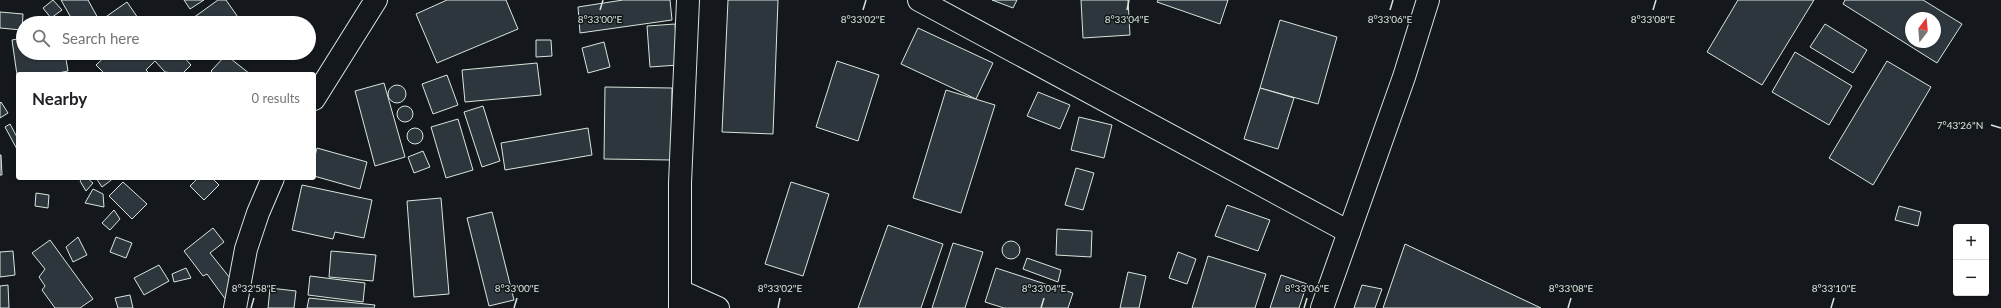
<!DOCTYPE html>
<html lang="en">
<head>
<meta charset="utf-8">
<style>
  :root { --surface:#fff; --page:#f2f2f2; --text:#202124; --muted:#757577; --line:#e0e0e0 }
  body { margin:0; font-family:Lato,sans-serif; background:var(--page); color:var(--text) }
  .controls { position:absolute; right:12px; bottom:12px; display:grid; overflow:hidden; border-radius:4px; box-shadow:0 1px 3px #0004 }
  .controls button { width:36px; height:36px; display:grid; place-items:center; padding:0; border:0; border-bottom:1px solid var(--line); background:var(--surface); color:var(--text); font:20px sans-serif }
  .compass { position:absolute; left:1905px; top:12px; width:36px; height:36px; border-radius:50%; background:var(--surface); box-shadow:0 1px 3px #0004; rotate:16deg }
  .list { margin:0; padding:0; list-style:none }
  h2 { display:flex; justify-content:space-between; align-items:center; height:52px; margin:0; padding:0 16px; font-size:17px }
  h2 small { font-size:13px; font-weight:400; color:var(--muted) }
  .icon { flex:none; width:22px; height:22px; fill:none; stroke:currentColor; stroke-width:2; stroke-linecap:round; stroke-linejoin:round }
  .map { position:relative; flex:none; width:2001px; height:308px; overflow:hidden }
  .search { position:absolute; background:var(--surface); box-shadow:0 1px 3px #0004; left:16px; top:16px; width:300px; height:44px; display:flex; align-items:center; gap:10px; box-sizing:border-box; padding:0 14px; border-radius:22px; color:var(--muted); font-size:15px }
  .panel { position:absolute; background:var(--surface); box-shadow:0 1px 3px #0004; left:16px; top:72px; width:300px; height:108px; border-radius:4px }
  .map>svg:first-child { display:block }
  .building { fill:#2c363c; stroke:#d8e6dc; fill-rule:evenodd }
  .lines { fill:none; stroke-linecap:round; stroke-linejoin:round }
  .minor-casing { stroke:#d8e6dc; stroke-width:24 }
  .minor { stroke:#14181c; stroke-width:22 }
  .ticks { fill:none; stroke:#d8e6dc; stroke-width:1.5 }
  .ticks-label { font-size:10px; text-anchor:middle; fill:#d8e6dc; stroke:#14181c; stroke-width:3; stroke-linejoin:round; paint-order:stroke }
</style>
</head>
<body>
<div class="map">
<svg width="2001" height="308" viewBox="0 0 2001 308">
  <rect width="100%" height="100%" fill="#14181c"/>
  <g class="building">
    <polygon points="53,0 62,10 51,18 43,8"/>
    <polygon points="61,0 88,0 99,20 94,23 74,23"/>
    <polygon points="184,0 204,0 190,9"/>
    <polygon points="218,0 226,0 242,23 186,23"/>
    <polygon points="447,0 506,0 518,29 437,63 416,14"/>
    <polygon points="623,0 670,0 672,20 580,33 578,7"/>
    <polygon points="728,0 778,0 773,134 722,132"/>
    <polygon points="992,0 1017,0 1013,8"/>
    <polygon points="1081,0 1128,0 1130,35 1083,38"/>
    <polygon points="1158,0 1228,0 1220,24 1157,2"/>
    <polygon points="1738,0 1814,0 1762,85 1707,52"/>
    <path d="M1845 0H1923L1962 24 1937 63 1843 4ZM1911 18H1935V42H1911Z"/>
    <polygon points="127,2 138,18 131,23 97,23"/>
    <polygon points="0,12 23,14 22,30 0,28"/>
    <polygon points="146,18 151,23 141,23"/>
    <polygon points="1280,20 1337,37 1318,104 1260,88"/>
    <polygon points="675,24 678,65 650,67 647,26"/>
    <polygon points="1825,24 1867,50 1853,73 1810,47"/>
    <polygon points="918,28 993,63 976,99 901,64"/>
    <polygon points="23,38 23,53 65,53 68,71 53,74 18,74 18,82 12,40"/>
    <polygon points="536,40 551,40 552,56 536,57"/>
    <polygon points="604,42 610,67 588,73 582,48"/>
    <polygon points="1795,52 1852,86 1829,125 1772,92"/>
    <polygon points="109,53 180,53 191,65 182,74 165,72 155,61 146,70 150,74 105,74 96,65"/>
    <polygon points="226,55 250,74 214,74 211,71"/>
    <polygon points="837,61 879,75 858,141 816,127"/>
    <polygon points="1887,61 1931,87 1873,185 1829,158"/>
    <polygon points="537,63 541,95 465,102 462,70"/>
    <polygon points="447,75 458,105 433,114 422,84"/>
    <polygon points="384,83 405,157 375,166 355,91"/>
    <circle cx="397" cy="94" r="9"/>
    <polygon points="605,87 672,88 671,160 604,159"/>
    <polygon points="1260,88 1294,98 1278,149 1244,139"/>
    <polygon points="946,90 995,105 961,213 913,198"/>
    <polygon points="1038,92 1070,105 1060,129 1027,116"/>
    <polygon points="1,102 8,113 0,118 0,103"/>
    <polygon points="483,106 500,161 482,167 464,112"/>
    <circle cx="405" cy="114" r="8"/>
    <polygon points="1079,117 1112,125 1104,158 1071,150"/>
    <polygon points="458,119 473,170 446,178 431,127"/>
    <polygon points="10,124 18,139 18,151 5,127"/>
    <circle cx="415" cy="136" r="8"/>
    <polygon points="588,128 592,155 505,170 501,143"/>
    <polygon points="317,148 367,162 360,189 314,176 314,160"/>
    <polygon points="423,151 430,167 414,173 408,157"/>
    <polygon points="0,155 1,155 2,175 0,175"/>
    <polygon points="1076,168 1094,173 1083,210 1065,205"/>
    <polygon points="83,178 87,178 93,183 86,191 80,181"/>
    <polygon points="96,178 114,178 102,187"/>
    <polygon points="198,178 212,178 219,185 204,200 190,186"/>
    <polygon points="123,182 147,204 132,219 109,196"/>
    <polygon points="791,182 829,194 803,276 765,264"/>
    <polygon points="302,185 372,200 364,238 335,232 333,239 292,230"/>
    <polygon points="93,189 103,194 104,207 85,203"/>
    <polygon points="36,193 49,195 48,208 35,206"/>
    <polygon points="441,198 449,294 414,297 407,201"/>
    <polygon points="1227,205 1270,220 1258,251 1215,236"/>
    <polygon points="1899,206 1921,212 1918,226 1895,220"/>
    <polygon points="114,210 120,219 110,230 102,223"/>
    <polygon points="492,212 514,300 489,306 467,218"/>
    <polygon points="888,225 943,244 921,308 858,308"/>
    <polygon points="213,228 224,242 210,253 230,278 226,300 207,274 203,276 184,251"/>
    <polygon points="1057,229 1092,231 1091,257 1056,255"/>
    <polygon points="78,237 87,255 73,262 66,247"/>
    <polygon points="116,237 132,243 126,258 110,252"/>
    <polygon points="50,240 93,299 80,308 55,308 42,290 45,286 39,277 45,269 32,253"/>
    <circle cx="1011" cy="250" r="9"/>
    <polygon points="953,243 983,252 965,308 932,308"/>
    <polygon points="1405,244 1541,308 1383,308"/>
    <polygon points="13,251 15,275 0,277 0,252"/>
    <polygon points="331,251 376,255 373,281 329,277"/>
    <polygon points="1178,252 1196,259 1187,284 1169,278"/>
    <polygon points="1208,256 1266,274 1255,308 1192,308"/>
    <polygon points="1027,258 1061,270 1058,282 1023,269"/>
    <polygon points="159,265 169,281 144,295 134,278"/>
    <polygon points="186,268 191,278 174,282 172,274"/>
    <polygon points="996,268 1073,293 1068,308 1004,308 985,302"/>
    <polygon points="1128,272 1146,276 1139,308 1120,308"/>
    <polygon points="1281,275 1307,284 1299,308 1270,308"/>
    <polygon points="310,276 365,283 363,302 308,295"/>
    <polygon points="8,285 9,308 0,308 0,286"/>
    <polygon points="1362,285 1382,289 1375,308 1354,308"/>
    <polygon points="270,288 296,291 294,308 268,308"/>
    <polygon points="130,295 133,308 118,308 115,298"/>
    <polygon points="309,298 375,305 374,308 307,308"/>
  </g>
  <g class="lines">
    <g class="minor-casing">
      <g id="minor">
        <polyline points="919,0 1349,232"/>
        <polyline points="314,99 376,0"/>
        <polyline points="680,291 718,308"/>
        <polyline points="235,308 246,249 258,213 273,178"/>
        <polyline points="680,308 680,183 688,0"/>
        <polyline points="1322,308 1404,77 1428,0"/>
      </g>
    </g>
    <use href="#minor" class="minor"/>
  </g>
  <path class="ticks" d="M600 10 603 0M863 10 866 0M1127 10 1129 0M1390 10 1393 0M1653 10 1656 0M1991 125 2001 128M251 308 254 298M514 308 517 298M778 308 780 298M1041 308 1044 298M1304 308 1307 298M1568 308 1571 298M1831 308 1834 298"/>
  <g class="ticks-label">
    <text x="600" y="23">8°33'00"E</text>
    <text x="863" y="23">8°33'02"E</text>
    <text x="1127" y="23">8°33'04"E</text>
    <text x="1390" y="23">8°33'06"E</text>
    <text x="1653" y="23">8°33'08"E</text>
    <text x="1960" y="129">7°43'26"N</text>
    <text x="254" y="292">8°32'58"E</text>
    <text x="517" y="292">8°33'00"E</text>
    <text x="780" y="292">8°33'02"E</text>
    <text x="1044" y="292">8°33'04"E</text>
    <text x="1307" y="292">8°33'06"E</text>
    <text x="1571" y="292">8°33'08"E</text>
    <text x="1834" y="292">8°33'10"E</text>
  </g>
</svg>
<div class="controls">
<button>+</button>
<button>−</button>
</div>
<svg class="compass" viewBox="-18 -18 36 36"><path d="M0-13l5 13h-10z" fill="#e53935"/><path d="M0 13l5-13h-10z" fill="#757577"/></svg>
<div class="search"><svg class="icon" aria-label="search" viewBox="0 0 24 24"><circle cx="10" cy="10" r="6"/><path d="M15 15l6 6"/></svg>Search here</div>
<section class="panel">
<h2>Nearby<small>0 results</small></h2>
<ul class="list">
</ul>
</section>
</div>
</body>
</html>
